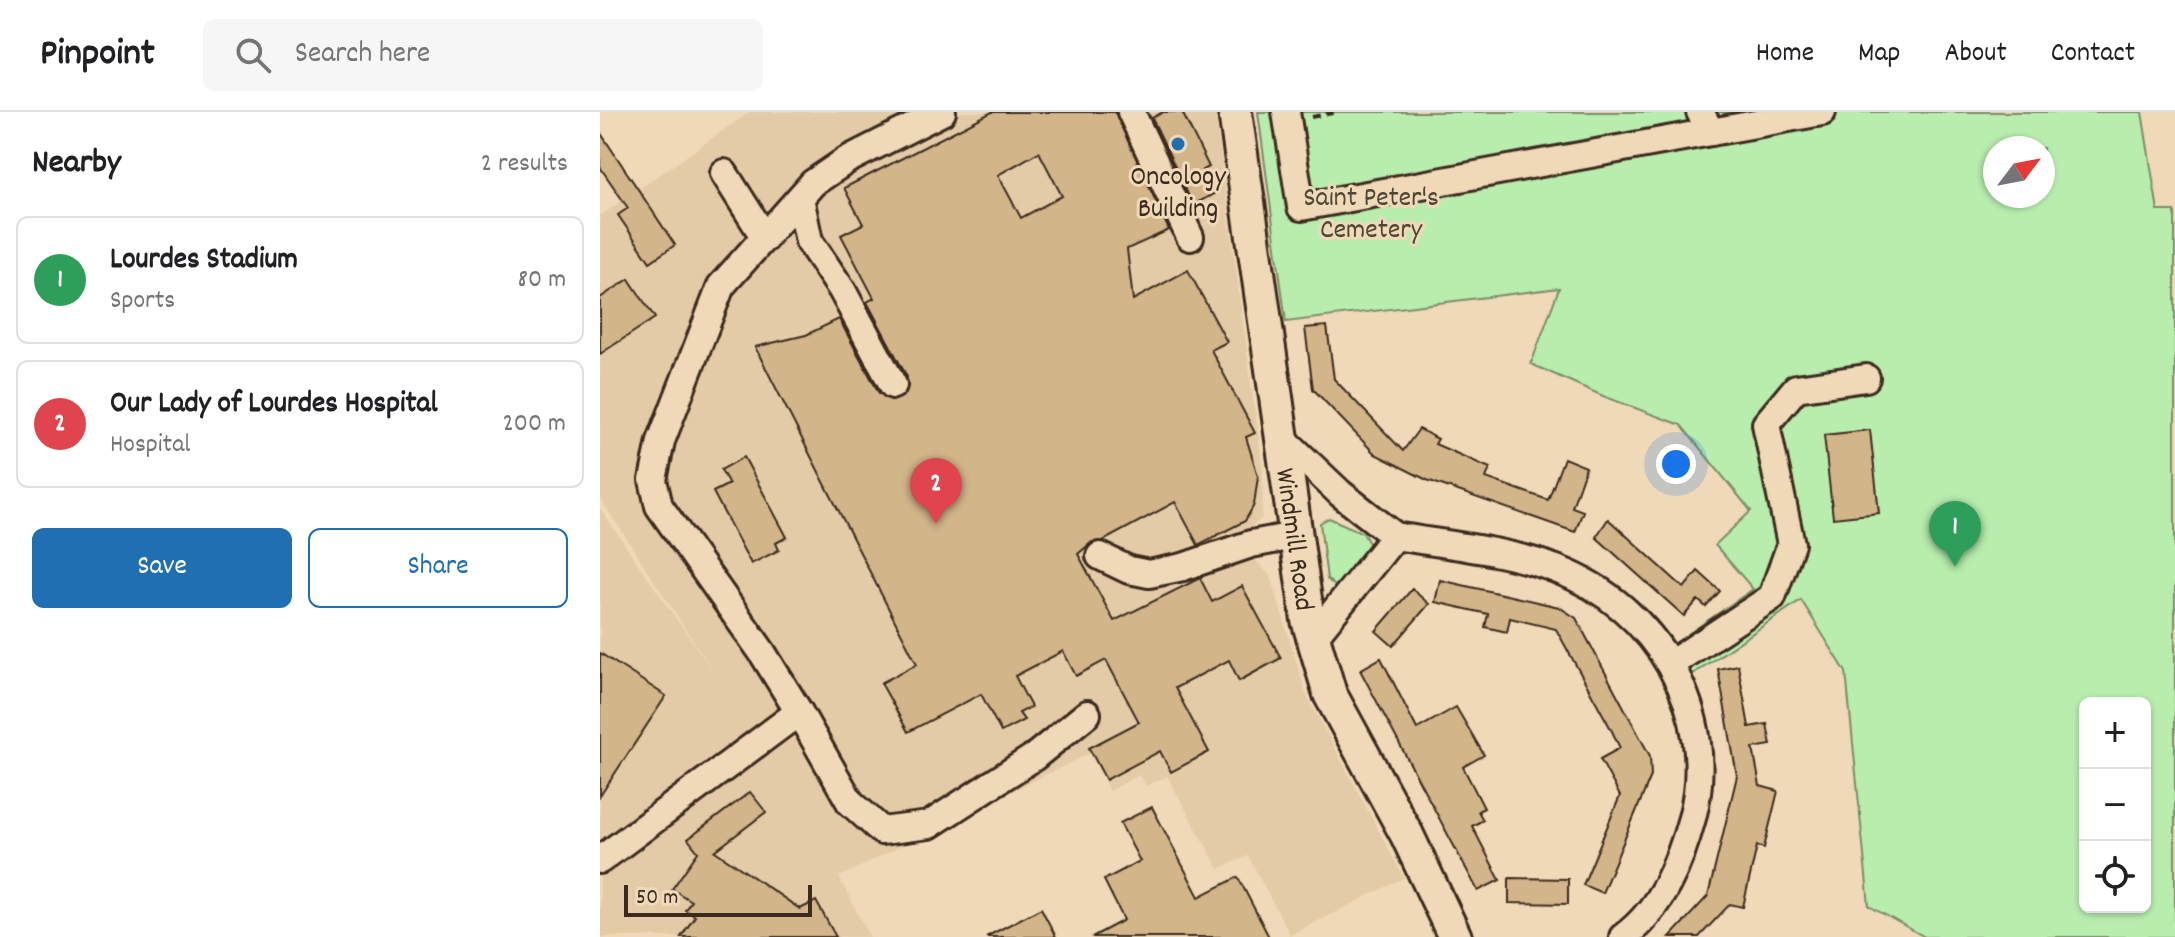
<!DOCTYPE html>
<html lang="en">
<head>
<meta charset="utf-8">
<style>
  :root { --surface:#fff; --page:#f6f6f6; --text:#202124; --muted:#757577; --line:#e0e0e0; --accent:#1f6fb2 }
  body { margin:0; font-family:Dekko,sans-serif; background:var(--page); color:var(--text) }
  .controls { position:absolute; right:24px; bottom:24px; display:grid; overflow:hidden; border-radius:12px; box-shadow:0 2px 6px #0004 }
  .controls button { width:72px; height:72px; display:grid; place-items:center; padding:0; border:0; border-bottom:2px solid var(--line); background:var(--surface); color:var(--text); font:40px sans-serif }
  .compass { position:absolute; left:1383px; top:24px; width:72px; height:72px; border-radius:50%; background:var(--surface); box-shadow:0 2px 6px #0004; rotate:58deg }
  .scale { position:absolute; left:24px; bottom:20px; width:188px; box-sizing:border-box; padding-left:8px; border:4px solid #3b2a1e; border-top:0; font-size:22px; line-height:28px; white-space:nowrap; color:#3b2a1e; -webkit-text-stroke:6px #efd9b8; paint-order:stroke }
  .you { position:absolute; left:1076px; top:352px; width:28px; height:28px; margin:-20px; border:6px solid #fff; border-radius:50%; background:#1a73e8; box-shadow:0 0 0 12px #1a73e833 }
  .badge { display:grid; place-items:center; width:52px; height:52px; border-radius:50%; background:var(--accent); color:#fff; font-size:26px; font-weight:700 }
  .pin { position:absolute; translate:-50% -66px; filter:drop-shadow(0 2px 4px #0008) }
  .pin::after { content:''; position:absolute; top:42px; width:28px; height:24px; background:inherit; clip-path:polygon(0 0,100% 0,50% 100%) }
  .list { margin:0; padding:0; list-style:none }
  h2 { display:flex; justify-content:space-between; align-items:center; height:104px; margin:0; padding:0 32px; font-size:34px }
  h2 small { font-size:26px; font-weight:400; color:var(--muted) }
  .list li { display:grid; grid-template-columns:52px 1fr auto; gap:24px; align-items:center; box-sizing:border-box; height:128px; margin:0 16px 16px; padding:0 16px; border:2px solid var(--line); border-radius:12px }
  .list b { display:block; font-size:30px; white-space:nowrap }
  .list p { margin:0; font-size:26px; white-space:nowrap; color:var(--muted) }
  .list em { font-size:26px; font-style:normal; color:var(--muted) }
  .actions { display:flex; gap:16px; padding:24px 32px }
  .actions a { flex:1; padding:18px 0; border:2px solid var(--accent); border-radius:12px; text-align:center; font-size:28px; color:var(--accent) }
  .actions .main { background:var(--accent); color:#fff }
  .icon { flex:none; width:44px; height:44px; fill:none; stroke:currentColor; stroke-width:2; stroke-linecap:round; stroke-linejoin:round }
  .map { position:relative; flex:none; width:1575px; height:825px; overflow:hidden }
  header { display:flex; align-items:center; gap:48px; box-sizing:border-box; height:112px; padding:0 40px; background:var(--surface); border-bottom:2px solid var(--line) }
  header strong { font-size:38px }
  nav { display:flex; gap:44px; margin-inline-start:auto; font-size:28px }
  .search { width:560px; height:72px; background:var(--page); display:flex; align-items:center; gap:20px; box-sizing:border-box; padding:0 28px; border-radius:12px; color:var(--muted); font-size:30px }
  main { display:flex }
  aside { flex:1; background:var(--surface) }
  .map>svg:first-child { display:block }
  .built { fill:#e4cba7 }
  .green { fill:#b8edae; stroke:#7a8c66; stroke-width:2; fill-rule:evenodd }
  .building { fill:#d3b58a; stroke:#3b2a1e; stroke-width:2; fill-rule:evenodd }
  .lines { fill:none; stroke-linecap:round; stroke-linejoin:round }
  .minor-casing { stroke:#3b2a1e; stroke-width:32 }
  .major-casing { stroke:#3b2a1e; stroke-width:38 }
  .path { stroke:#3b2a1e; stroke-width:4; stroke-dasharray:8 6; stroke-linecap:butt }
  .minor { stroke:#efd9b8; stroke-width:26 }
  .major { stroke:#efd9b8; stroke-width:32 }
  .poi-dot { fill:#1f6fb2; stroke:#efd9b8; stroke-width:3 }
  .labels { text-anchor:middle; stroke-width:6; stroke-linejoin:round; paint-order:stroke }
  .poi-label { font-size:28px; fill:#3b2a1e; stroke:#efd9b8 }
  .park-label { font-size:28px; fill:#4e4734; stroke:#efd9b8 }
  .street-label { font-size:28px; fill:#3b2a1e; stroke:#efd9b8 }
</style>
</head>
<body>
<header>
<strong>Pinpoint</strong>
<div class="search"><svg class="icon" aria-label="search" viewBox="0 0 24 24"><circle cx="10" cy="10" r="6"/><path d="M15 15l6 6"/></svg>Search here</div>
<nav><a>Home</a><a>Map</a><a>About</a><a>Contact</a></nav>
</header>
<main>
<aside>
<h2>Nearby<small>2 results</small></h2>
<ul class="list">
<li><span class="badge" style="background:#2e9e5b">1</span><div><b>Lourdes Stadium</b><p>Sports</p></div><em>80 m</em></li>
<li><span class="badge" style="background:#e0444e">2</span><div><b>Our Lady of Lourdes Hospital</b><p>Hospital</p></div><em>200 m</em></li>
</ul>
<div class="actions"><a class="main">Save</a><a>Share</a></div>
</aside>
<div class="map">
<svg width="1575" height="825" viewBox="0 0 1575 825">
  <rect width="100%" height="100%" fill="#efd9b8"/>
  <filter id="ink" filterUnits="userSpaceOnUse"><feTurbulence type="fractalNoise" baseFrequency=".0125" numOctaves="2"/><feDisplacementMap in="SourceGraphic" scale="16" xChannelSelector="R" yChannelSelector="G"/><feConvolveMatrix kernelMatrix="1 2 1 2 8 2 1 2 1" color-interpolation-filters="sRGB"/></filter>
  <g filter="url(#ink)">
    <polygon class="built" points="150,0 615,0 663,359 662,406 648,417 654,446 671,465 706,582 804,766 690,823 648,744 619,757 567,664 546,674 539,663 509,679 490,641 239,765 270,825 0,825 0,397 117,565 0,386 0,104"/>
    <g class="green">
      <path d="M658 0H1542L1558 99H1575V825H1325L1269 794 1246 560 1201 488 1091 563 1071 534 1153 477 1115 433 1151 399 1081 313 1003 284 931 252 959 176 686 210ZM1395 36H1443V84H1395ZM1485 591H1545V795H1485Z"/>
      <polygon points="729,406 763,421 770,433 741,474 736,475 727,467 720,411"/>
    </g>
    <g class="building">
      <path d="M392 0H515L569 118 527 137 533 188 588 158 627 230 611 238 655 321 646 325 658 364 654 393 645 409 598 433 575 390 503 429 492 430 478 442 514 509 600 466 612 490 642 474 681 546 639 569 629 548 575 576 609 640 571 660 560 639 506 668 489 636 539 610 506 548 476 564 463 539 415 564 431 595 419 601 424 608 401 620 381 582 308 620 281 571 317 552 155 235 206 223 239 207 279 281 293 289 306 282 307 265 267 190 274 186 241 123 263 112 244 76ZM439 40 462 84 421 106 398 63Z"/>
      <polygon points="563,0 582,0 609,55 603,58 615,81 593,93 552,6"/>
      <polygon points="0,20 75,133 50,150 18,103 28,96 0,55"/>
      <polygon points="29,167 55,206 0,242 0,186"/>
      <polygon points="727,214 734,267 803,339 819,317 838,327 835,332 890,356 886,366 948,388 964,346 986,355 972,395 983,399 975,420 827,368 775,342 713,277 705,216"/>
      <polygon points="1270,318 1279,401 1233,406 1224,323"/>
      <polygon points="144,345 187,425 176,431 179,438 151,452 113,380 129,372 121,358"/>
      <polygon points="1008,407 1084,476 1098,459 1120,479 1106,495 1098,488 1084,504 996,425"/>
      <polygon points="840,468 959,495 976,506 1050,644 1051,664 1002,781 983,773 1020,684 1000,647 1020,636 1011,617 956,517 910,506 907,520 885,515 888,502 835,490"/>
      <polygon points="812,477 829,492 793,534 776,519"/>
      <polygon points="0,541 66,584 0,684"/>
      <polygon points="781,546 817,617 856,595 884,643 863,655 884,696 878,699 883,708 872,714 900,768 878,779 760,558"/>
      <polygon points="1138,553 1149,615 1167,612 1171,633 1153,636 1160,674 1178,679 1164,736 1157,734 1143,795 1130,792 1099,825 1070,825 1108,784 1137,664 1118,557"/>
      <polygon points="150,680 166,700 115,739 200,797 216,789 236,825 81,825 95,804 85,798 91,789 72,777 98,740 88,727"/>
      <polygon points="552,695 599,785 638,765 669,825 492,825 524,808 504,768 540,749 520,711"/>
      <polygon points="909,766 968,767 968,792 909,791"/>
      <polygon points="441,796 456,825 386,825"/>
    </g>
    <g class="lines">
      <g class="minor-casing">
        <g id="minor">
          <polyline points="531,0 590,125"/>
          <polyline points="686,0 701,95 1111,20 1100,0"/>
          <polyline points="1111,20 1222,0"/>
          <polyline points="124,61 165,126"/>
          <polyline points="200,86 209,129 242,178 293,273"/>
          <polyline points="682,326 741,382 795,424"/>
          <polyline points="500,444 529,458 549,462 583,455 651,432 694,424"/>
          <path d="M713 526 795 424C848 433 906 438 956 457 1056 494 1120 602 1092 706 1080 750 1061 798 1023 825"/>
          <polyline points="1072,551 1172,485 1191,432 1166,312 1196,276 1266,266"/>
          <polyline points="199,600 250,690 282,719 329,713 434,645 487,602"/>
          <polyline points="0,748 199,600 162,540 59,394 53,368 61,329 121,174 213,71 247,48 342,0"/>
        </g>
      </g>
      <g class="major-casing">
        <polyline id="major" points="635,0 708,508 730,582 807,723 855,825"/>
      </g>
      <polyline class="path" points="712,5 737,0"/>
      <use href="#minor" class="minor"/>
      <use href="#major" class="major"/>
    </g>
  </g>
  <circle class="poi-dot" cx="578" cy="32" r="8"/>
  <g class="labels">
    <g class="poi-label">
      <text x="578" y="72">Oncology<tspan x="578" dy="32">Building</tspan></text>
    </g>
    <g class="park-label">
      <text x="771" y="93">Saint Peter's<tspan x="771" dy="32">Cemetery</tspan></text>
    </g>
    <g class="street-label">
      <text transform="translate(697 427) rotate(82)" y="10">Windmill Road</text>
    </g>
  </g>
</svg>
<div class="controls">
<button>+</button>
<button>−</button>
<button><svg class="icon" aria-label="locate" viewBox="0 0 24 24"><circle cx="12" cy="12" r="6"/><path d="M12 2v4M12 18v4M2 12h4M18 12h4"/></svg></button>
</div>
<svg class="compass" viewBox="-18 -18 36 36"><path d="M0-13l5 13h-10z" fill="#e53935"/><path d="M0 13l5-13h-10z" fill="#757577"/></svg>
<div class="scale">50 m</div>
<div class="you"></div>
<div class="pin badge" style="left:1355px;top:455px;background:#2e9e5b">1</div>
<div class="pin badge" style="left:336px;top:412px;background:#e0444e">2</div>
</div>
</main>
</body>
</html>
